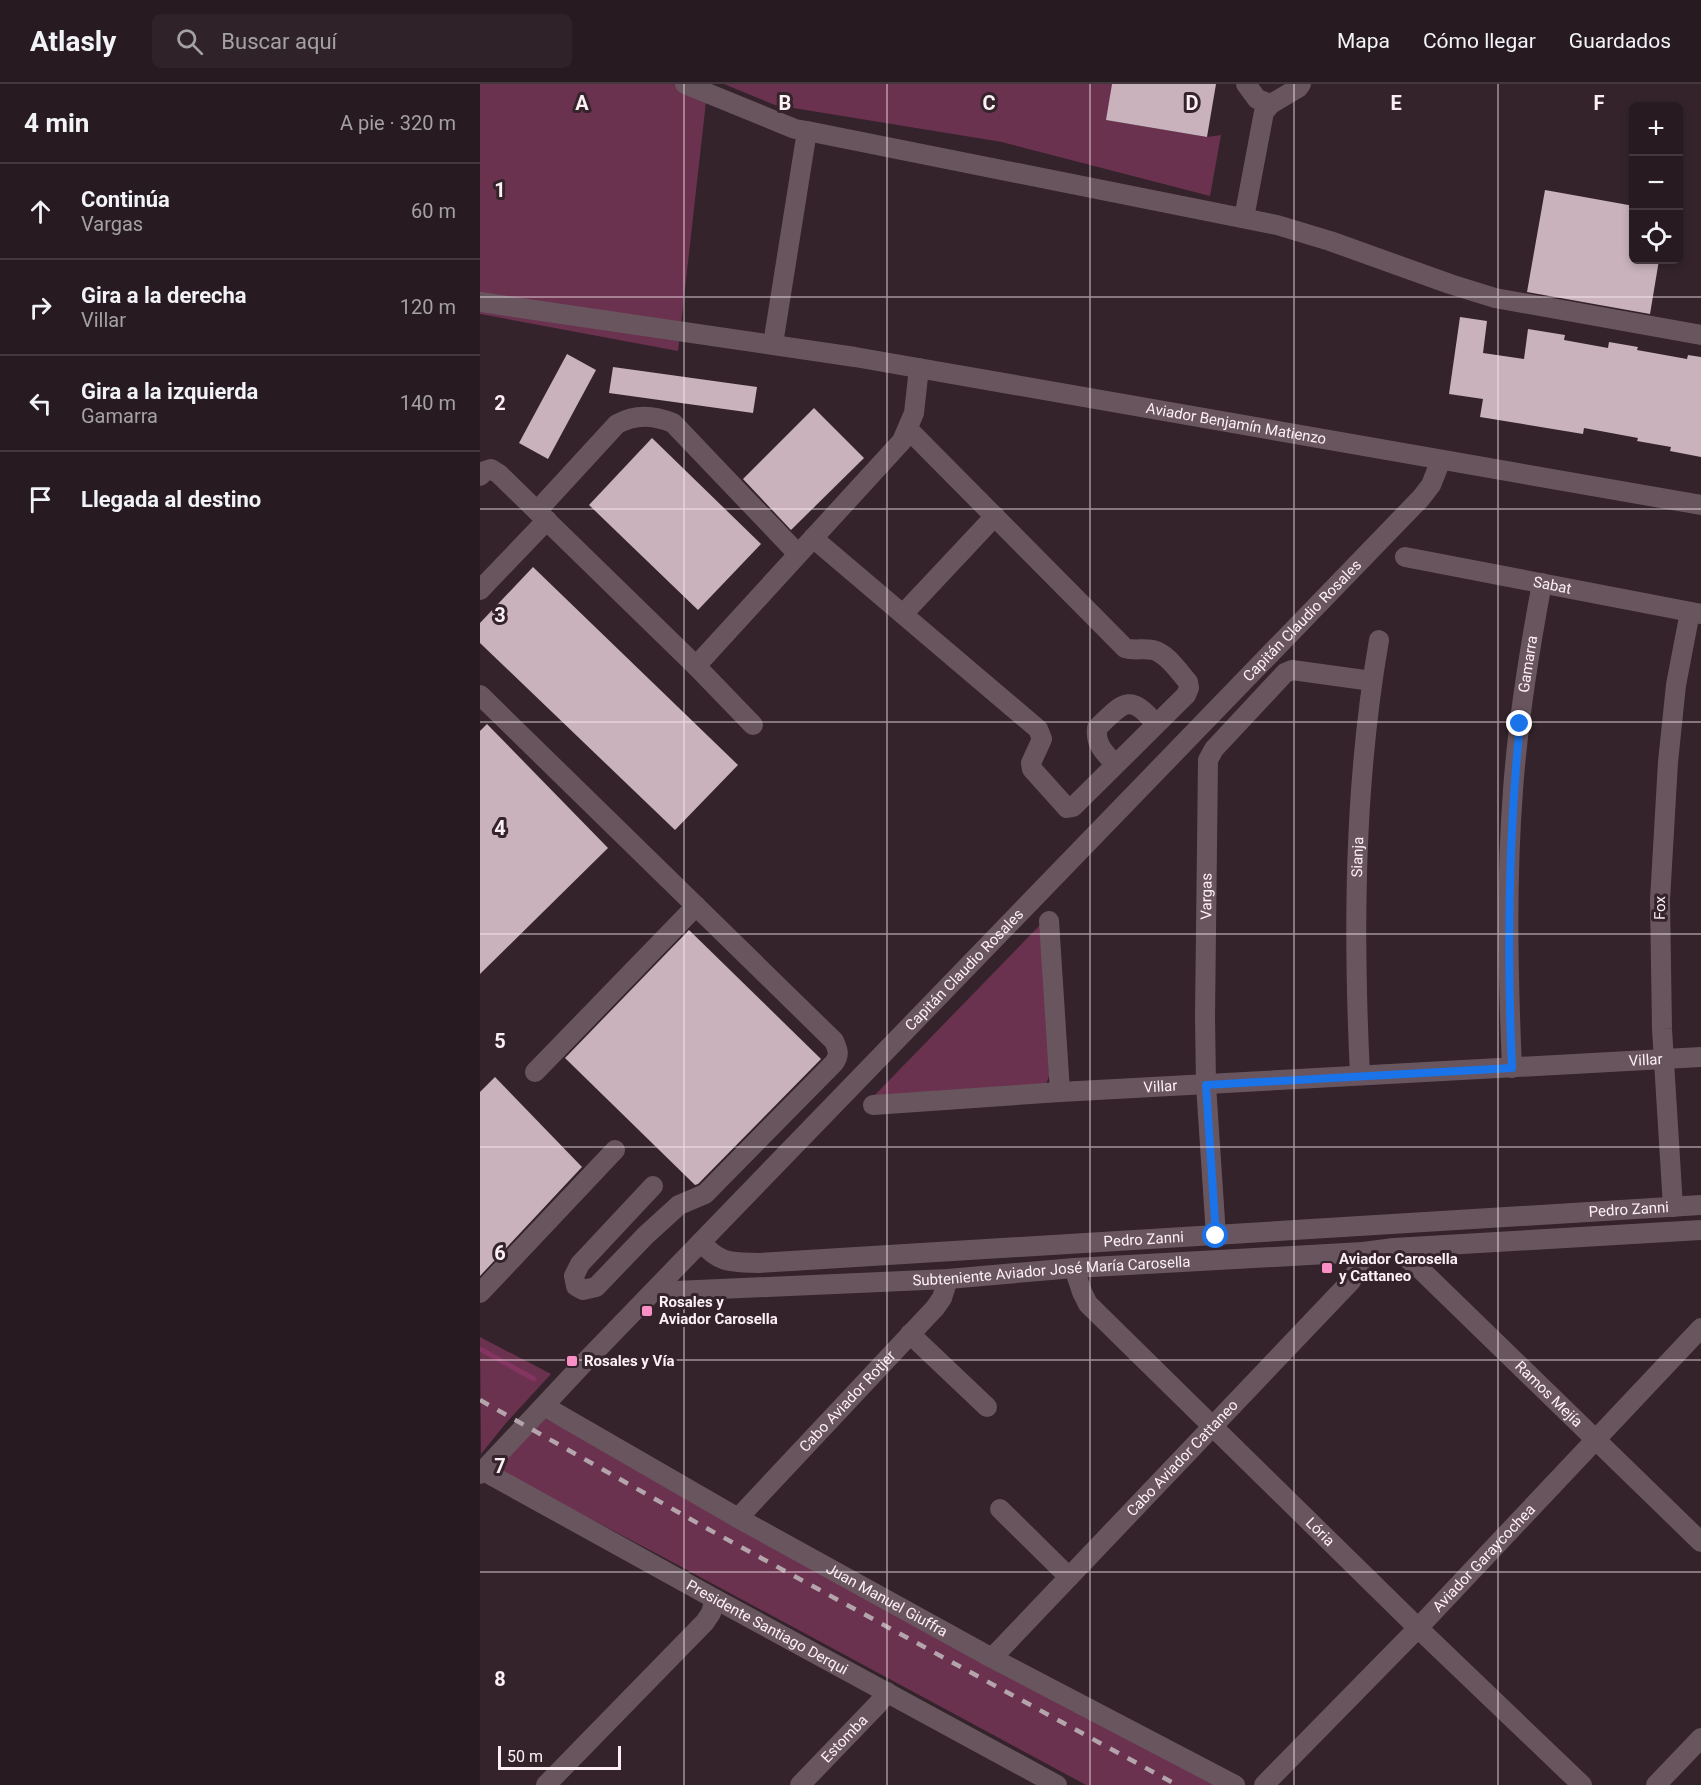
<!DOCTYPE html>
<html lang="es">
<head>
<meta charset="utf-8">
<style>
  :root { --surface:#271a20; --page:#2f2329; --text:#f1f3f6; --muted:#a4a1a5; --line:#43383e }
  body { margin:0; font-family:Roboto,sans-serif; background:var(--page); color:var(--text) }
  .controls { position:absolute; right:18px; top:18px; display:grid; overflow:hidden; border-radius:9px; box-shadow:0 3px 9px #0003 }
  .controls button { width:54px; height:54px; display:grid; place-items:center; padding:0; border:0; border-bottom:2px solid var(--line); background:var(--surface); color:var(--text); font:30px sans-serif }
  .scale { position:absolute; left:18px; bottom:15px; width:123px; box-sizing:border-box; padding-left:6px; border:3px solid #fcf0f5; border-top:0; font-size:16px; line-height:21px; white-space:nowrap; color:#fcf0f5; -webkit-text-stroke:4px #34232b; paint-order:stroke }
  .stop { position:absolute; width:18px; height:18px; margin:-14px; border:4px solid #1a73e8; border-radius:50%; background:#fff }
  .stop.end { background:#1a73e8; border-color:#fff; box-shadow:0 2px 6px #0008 }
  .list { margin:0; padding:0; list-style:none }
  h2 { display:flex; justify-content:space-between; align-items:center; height:78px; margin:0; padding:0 24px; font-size:26px }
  h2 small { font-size:20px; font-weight:400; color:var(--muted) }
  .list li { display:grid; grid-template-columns:39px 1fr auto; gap:18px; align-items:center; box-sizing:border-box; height:96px; padding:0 24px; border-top:2px solid var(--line) }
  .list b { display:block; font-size:22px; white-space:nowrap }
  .list p { margin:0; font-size:20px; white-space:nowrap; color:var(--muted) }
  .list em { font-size:20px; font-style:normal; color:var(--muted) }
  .icon { flex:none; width:33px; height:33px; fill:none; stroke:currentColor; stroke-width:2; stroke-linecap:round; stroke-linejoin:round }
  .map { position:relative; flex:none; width:1221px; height:1701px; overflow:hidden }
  header { display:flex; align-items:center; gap:36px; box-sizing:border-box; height:84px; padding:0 30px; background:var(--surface); border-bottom:2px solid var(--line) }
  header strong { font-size:28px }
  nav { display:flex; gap:33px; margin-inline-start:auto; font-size:21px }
  .search { width:420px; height:54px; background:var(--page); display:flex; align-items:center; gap:15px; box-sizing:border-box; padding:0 21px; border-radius:9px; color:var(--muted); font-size:22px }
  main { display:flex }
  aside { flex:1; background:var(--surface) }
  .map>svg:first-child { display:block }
  .green { fill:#6b3250 }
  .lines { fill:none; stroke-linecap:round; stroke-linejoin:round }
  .stream { stroke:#843460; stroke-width:5 }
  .building { fill:#c9b2bc }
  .minor { stroke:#69555e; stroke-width:20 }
  .rail { stroke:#b3a5ab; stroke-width:4.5; stroke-dasharray:10 10; stroke-linecap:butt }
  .route { stroke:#1a73e8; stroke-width:8 }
  .grid { fill:none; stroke:#fcf0f5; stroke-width:1.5; stroke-opacity:0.55 }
  .poi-dot { fill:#fa8fc6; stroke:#34232b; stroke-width:2 }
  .labels { text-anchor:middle; stroke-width:6; stroke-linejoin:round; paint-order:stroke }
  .street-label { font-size:15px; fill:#fcf0f5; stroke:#34232b }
  .poi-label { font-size:15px; font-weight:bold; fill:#fcf0f5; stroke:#34232b; text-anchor:start }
  .grid-label { font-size:20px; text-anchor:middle; font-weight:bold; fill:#fcf0f5; stroke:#34232b; stroke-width:6; stroke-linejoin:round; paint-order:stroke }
</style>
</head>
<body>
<header>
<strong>Atlasly</strong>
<div class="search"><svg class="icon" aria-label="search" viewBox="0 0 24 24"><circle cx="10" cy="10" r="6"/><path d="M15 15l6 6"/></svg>Buscar aquí</div>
<nav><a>Mapa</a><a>Cómo llegar</a><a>Guardados</a></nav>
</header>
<main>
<aside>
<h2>4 min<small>A pie · 320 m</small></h2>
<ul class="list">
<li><svg class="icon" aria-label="ahead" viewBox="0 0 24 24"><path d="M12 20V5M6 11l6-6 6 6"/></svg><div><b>Continúa</b><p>Vargas</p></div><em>60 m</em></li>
<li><svg class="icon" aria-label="right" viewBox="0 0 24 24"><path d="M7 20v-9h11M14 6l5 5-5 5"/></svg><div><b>Gira a la derecha</b><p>Villar</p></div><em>120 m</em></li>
<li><svg class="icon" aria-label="left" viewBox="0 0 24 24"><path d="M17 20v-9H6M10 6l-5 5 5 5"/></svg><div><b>Gira a la izquierda</b><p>Gamarra</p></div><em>140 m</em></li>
<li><svg class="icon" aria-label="arrive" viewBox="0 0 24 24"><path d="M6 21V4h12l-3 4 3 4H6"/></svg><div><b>Llegada al destino</b></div></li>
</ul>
</aside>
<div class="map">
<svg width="1221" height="1701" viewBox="0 0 1221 1701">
  <rect width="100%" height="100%" fill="#34232b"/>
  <g class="green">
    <polygon points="0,0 228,0 198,267 0,230"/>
    <polygon points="244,0 632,0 627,36 727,53 741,51 730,112 522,58 295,21"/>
    <polygon points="560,841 570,990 566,1000 392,1014"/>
    <polygon points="0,1253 71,1290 26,1339 1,1370"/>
    <polygon points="62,1333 258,1434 755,1701 606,1701 183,1473 14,1384"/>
  </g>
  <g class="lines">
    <polyline class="stream" points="0,1265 54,1295"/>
  </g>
  <g class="building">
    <polygon points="632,0 736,0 727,53 626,36"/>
    <polygon points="1065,106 1154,122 1154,176 1179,176 1170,230 1047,208"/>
    <polygon points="980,233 1007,237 1003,269 1044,275 1048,245 1085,251 1084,256 1128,264 1129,258 1158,263 1157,266 1207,275 1208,271 1221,273 1221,373 1190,367 1191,363 1157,357 1158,354 1104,344 1103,350 1000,333 1003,315 969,310"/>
    <polygon points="87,270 116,286 68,375 39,359"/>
    <polygon points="133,283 277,303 273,329 129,309"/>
    <polygon points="334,324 384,374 311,446 263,395"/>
    <polygon points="172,354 281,460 218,526 109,421"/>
    <polygon points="53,483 258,681 195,746 0,559 0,539"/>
    <polygon points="7,640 128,764 0,890 0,647"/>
    <polygon points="209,846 341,975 218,1100 215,1101 85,974"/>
    <polygon points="15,993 102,1083 0,1192 0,1008"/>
  </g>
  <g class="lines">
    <g class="minor">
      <polyline points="205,0 315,45 327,47 293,260"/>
      <polyline points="766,0 777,15 791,20"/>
      <polyline points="327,47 797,141 850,157 970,200 1015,214 1221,251"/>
      <polyline points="764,134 784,28 791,20 818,4 821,0"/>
      <path id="s1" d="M0 218 375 273 1221 421"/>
      <polyline points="0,392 5,387 11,385 19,390 216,582 273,641"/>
      <path d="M57 427 137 340C156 330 173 331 193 339L318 470"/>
      <path d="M333 454 558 645 562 655 551 679 552 685 587 724 593 723 706 611 709 604 708 598C699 588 687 569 673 566 663 564 654 567 645 564L428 345"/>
      <path id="s2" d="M925 473 1221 530"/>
      <polyline points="0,506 67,436"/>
      <polyline points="423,530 515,432"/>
      <polyline points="216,582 422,357 434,329 439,284"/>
      <path d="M0 611 354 957C358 966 360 971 354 979L225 1110 199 1121 166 1151 116 1203 103 1206 96 1202 94 1192 100 1180 173 1102"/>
      <path d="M635 680C625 669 615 661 617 644 643 619 649 608 676 640"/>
      <polyline points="569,837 580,1008"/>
      <path id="s3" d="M1032 984C1028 891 1026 799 1033 706 1038 637 1049 568 1062 499"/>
      <polyline points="55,988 216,822"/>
      <path id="s4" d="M880 991C873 846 874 700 899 556"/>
      <path id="s5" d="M393 1021 580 1008 1221 973"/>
      <polyline points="1193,1123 1182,945 1180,816 1188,678 1196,601 1210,528"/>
      <path id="s6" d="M736 1152 726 1001 725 933 728 676 734 665 805 589 812 586 892 597"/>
      <path id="s7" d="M221 1158C240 1180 251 1178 279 1179L1221 1121"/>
      <path id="s8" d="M914 1164 938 1183 1221 1458"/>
      <path id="s9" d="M594 1184 602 1208 608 1220 938 1544 1102 1701"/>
      <path id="s10" d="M173 1208 468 1195 594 1184 883 1168 914 1164 1221 1146"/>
      <polyline points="0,1209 135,1066"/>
      <polyline points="430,1250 507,1323"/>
      <path id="s11" d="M64 1322 258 1434 512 1574 755 1701"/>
      <path id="s12" d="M0 1385 235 1515 577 1701"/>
      <path id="s13" d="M0 1390 101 1282 941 414 951 401 961 376"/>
      <polyline points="520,1425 589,1493"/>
      <path id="s14" d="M258 1434 455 1224 462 1214 468 1195"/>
      <path id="s15" d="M512 1574 871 1197 878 1185 883 1168"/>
      <polyline points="66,1701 225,1538 231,1529 235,1515"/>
      <path id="s16" d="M320 1701 398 1620 407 1608"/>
      <path id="s17" d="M784 1701 938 1544 1221 1244"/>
      <polyline points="1176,1701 1221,1654"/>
    </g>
    <polyline class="rail" points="0,1316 228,1445 697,1701"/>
  </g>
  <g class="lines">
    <path class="route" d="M736 1152 726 1001 1032 984C1027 869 1028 755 1040 640"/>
  </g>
  <path class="grid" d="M204 0V1701M407 0V1701M610 0V1701M814 0V1701M1018 0V1701M0 213H1221M0 425H1221M0 638H1221M0 850H1221M0 1063H1221M0 1276H1221M0 1488H1221"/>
  <g class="poi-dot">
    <rect x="841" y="1178" width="12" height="12" rx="3"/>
    <rect x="161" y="1221" width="12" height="12" rx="3"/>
    <rect x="86" y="1271" width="12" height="12" rx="3"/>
  </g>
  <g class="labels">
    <g class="street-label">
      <text dy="5" stroke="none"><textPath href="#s1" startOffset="766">Aviador Benjamín Matienzo</textPath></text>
      <text dy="5" stroke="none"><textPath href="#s2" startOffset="150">Sabat</textPath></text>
      <text dy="5" stroke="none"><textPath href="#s13" startOffset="1185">Capitán Claudio Rosales</textPath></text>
      <text dy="5" stroke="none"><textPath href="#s3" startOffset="405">Gamarra</textPath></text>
      <text dy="5" stroke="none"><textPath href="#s4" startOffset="218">Sianja</textPath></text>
      <text dy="5" stroke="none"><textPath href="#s6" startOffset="340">Vargas</textPath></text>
      <text transform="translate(1180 824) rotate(-89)" y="5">Fox</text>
      <text dy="5" stroke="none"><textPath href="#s13" startOffset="699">Capitán Claudio Rosales</textPath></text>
      <text dy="5" stroke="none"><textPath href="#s5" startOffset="774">Villar</textPath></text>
      <text dy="5" stroke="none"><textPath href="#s5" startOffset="288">Villar</textPath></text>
      <text dy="5" stroke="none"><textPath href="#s7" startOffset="936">Pedro Zanni</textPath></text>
      <text dy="5" stroke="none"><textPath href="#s7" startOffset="450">Pedro Zanni</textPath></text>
      <text dy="5" stroke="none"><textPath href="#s10" startOffset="399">Subteniente Aviador José María Carosella</textPath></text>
      <text dy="5" stroke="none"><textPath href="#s8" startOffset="213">Ramos Mejía</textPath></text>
      <text dy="5" stroke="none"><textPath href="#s14" startOffset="160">Cabo Aviador Rotjer</textPath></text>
      <text dy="5" stroke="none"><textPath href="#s15" startOffset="276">Cabo Aviador Cattaneo</textPath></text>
      <text dy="5" stroke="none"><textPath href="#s9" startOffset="364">Lória</textPath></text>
      <text dy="5" stroke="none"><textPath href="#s17" startOffset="316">Aviador Garaycochea</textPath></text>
      <text dy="5" stroke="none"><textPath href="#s11" startOffset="394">Juan Manuel Giuffra</textPath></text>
      <text dy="5" stroke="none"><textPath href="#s12" startOffset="328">Presidente Santiago Derqui</textPath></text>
      <text dy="5" stroke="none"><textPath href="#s16" startOffset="64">Estomba</textPath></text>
    </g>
    <g class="poi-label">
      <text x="859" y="1180">Aviador Carosella<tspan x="859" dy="17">y Cattaneo</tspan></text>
      <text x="179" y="1223">Rosales y<tspan x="179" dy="17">Aviador Carosella</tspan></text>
      <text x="104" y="1282">Rosales y Vía</text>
    </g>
  </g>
  <g class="grid-label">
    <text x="102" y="26">A</text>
    <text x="305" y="26">B</text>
    <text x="509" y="26">C</text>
    <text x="712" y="26">D</text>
    <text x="916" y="26">E</text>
    <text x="1119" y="26">F</text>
    <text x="20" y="113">1</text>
    <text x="20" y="326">2</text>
    <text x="20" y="538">3</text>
    <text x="20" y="751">4</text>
    <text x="20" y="964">5</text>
    <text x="20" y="1176">6</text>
    <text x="20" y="1389">7</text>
    <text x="20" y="1602">8</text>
  </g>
</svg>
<div class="controls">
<button>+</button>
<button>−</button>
<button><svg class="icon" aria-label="locate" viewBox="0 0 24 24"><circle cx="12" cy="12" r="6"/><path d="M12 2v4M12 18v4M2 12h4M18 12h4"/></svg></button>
</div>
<div class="scale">50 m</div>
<div class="stop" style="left:736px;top:1152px"></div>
<div class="stop end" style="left:1040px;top:640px"></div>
</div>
</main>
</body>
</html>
